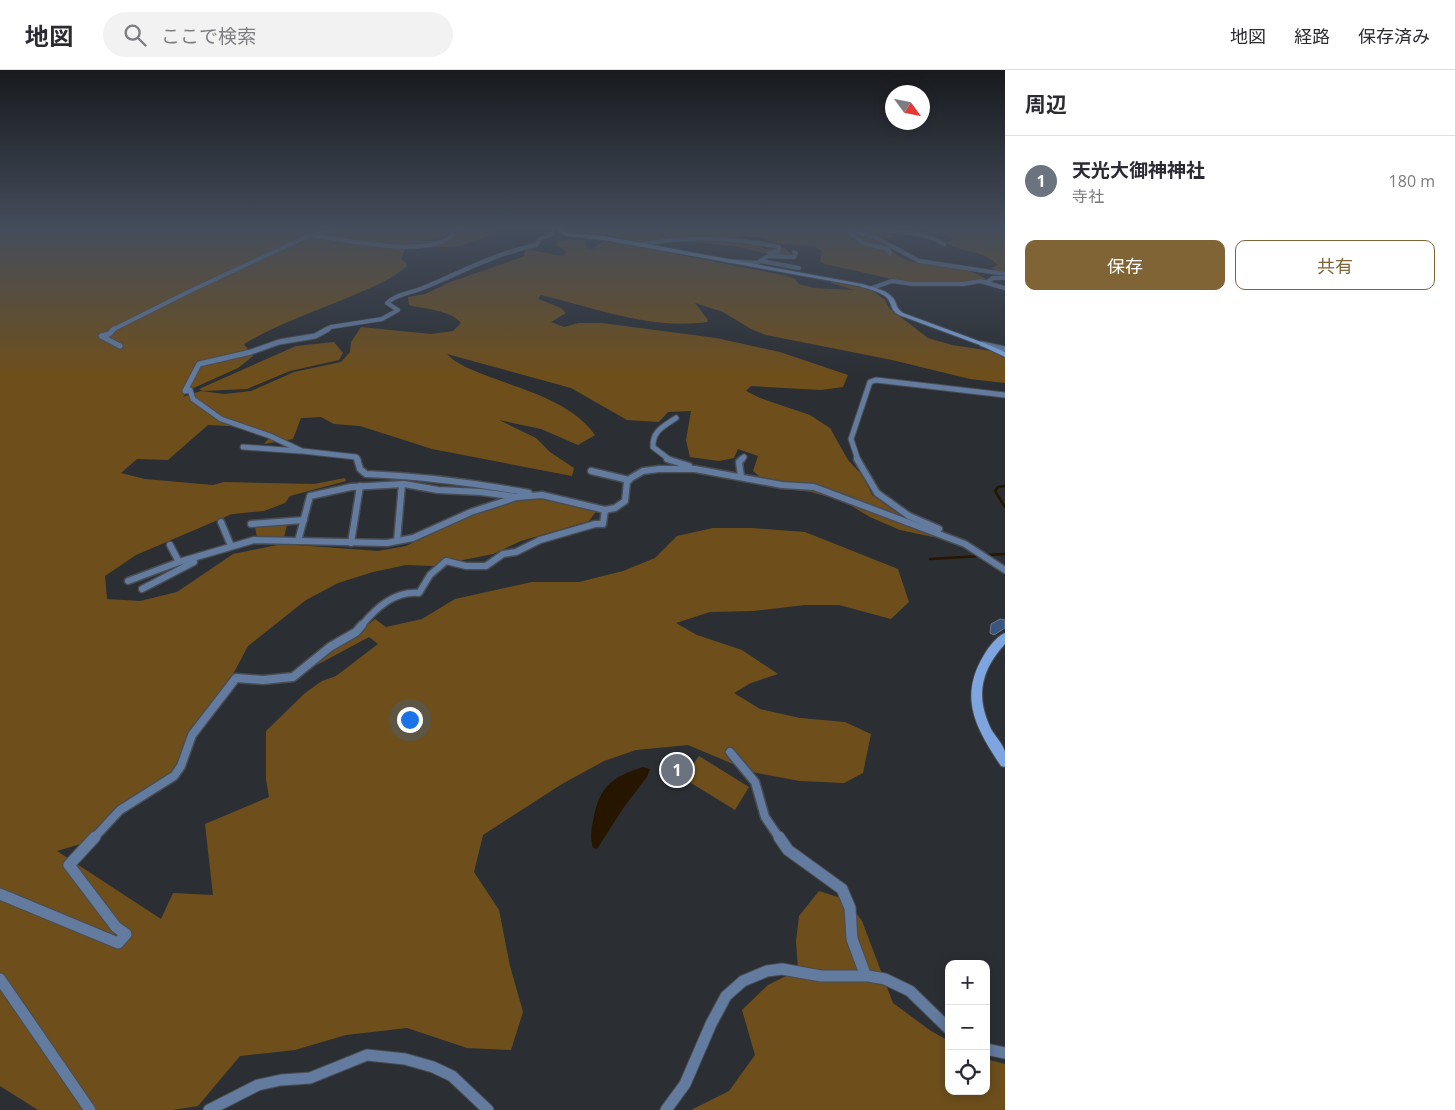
<!DOCTYPE html>
<html lang="ja">
<head>
<meta charset="utf-8">
<style>
  :root { --surface:#fff; --page:#f2f2f3; --text:#2b2b33; --muted:#7c7c81; --line:#e1e1e2; --accent:#816436 }
  body { margin:0; font-family:"Open Sans","Noto Sans JP",sans-serif; background:var(--page); color:var(--text) }
  .controls { position:absolute; right:15px; bottom:15px; display:grid; overflow:hidden; border-radius:10px; box-shadow:0 2px 12px #0003 }
  .controls button { width:45px; height:45px; display:grid; place-items:center; padding:0; border:0; border-bottom:1px solid var(--line); background:var(--surface); color:var(--text); font:25px sans-serif }
  .compass { position:absolute; left:885px; top:15px; width:45px; height:45px; border-radius:50%; background:var(--surface); box-shadow:0 2px 12px #0003; rotate:123deg }
  .you { position:absolute; left:409px; top:649px; width:18px; height:18px; margin:-12px; border:4px solid #fff; border-radius:50%; background:#1a73e8; box-shadow:0 0 0 8px #1a73e833 }
  .badge { display:grid; place-items:center; width:32px; height:32px; border-radius:50%; background:var(--accent); color:#fff; font-size:16px; font-weight:700 }
  .pin { position:absolute; translate:-50% -50%; border:2px solid #fff; box-shadow:0 1px 5px #0006 }
  .list { margin:0; padding:0; list-style:none }
  h2 { display:flex; justify-content:space-between; align-items:center; height:65px; margin:0; padding:0 20px; font-size:21px }
  h2 small { font-size:16px; font-weight:400; color:var(--muted) }
  .list li { display:grid; grid-template-columns:32px 1fr auto; gap:15px; align-items:center; box-sizing:border-box; height:90px; padding:0 20px; border-top:1px solid var(--line) }
  .list b { display:block; font-size:19px; white-space:nowrap }
  .list p { margin:0; font-size:16px; white-space:nowrap; color:var(--muted) }
  .list em { font-size:16px; font-style:normal; color:var(--muted) }
  .actions { display:flex; gap:10px; padding:15px 20px }
  .actions a { flex:1; padding:11px 0; border:1px solid var(--accent); border-radius:10px; text-align:center; font-size:18px; color:var(--accent) }
  .actions .main { background:var(--accent); color:#fff }
  .icon { flex:none; width:28px; height:28px; fill:none; stroke:currentColor; stroke-width:2; stroke-linecap:round; stroke-linejoin:round }
  .map { position:relative; flex:none; width:1005px; height:1040px; overflow:hidden }
  header { display:flex; align-items:center; gap:30px; box-sizing:border-box; height:70px; padding:0 25px; background:var(--surface); border-bottom:1px solid var(--line) }
  header strong { font-size:24px }
  nav { display:flex; gap:28px; margin-inline-start:auto; font-size:18px }
  .search { width:350px; height:45px; background:var(--page); display:flex; align-items:center; gap:12px; box-sizing:border-box; padding:0 18px; border-radius:28px; color:var(--muted); font-size:19px }
  main { display:flex }
  aside { flex:1; background:var(--surface) }
  .map>svg:first-child { display:block }
  .green { fill:#6e4f1c }
  .water { fill:#261600 }
  .lines { fill:none; stroke-linecap:round; stroke-linejoin:round }
  .stream { stroke:#261600; stroke-width:2.5 }
  .building { fill:#395682; stroke:#71757b }
  .street-far4-casing { stroke:#494c51; stroke-width:5 }
  .street-far3-casing { stroke:#494c51; stroke-width:7 }
  .street-far2-casing { stroke:#494c51; stroke-width:9 }
  .street-far1-casing { stroke:#494c51; stroke-width:11 }
  .street-casing { stroke:#494c51; stroke-width:13 }
  .secondary-casing { stroke:#494c51; stroke-width:2 }
  .street-far4 { stroke:#627b9f; stroke-width:4 }
  .street-far3 { stroke:#627b9f; stroke-width:5 }
  .street-far2 { stroke:#627b9f; stroke-width:6 }
  .street-far1 { stroke:#627b9f; stroke-width:8 }
  .street { stroke:#627b9f; stroke-width:11 }
  .secondary { fill:#7ea5df; fill-rule:evenodd }
</style>
</head>
<body>
<header>
<strong>地図</strong>
<div class="search"><svg class="icon" aria-label="search" viewBox="0 0 24 24"><circle cx="10" cy="10" r="6"/><path d="M15 15l6 6"/></svg>ここで検索</div>
<nav><a>地図</a><a>経路</a><a>保存済み</a></nav>
</header>
<main>
<div class="map">
<svg width="1005" height="1040" viewBox="0 0 1005 1040">
  <rect width="100%" height="100%" fill="#2b2f34"/>
  <g class="green">
    <path d="M0 158H458C438 175 430 168 407 171H441L464 158H508L461 176 405 179 401 190 406 192 407 196C390 211 370 218 349 227 314 242 277 254 244 274L253 286 238 298 189 320 183 327 201 321 224 324 251 321 294 302 341 292 350 282 351 272 361 257 431 264 453 261 461 253C451 240 424 239 409 235L408 227 425 224 450 212 517 189 524 186 526 179 562 186 567 182 556 175V173L565 170H585L586 177 592 179 605 170 787 206 795 209 799 214 814 218 854 220 831 213 832 210 855 214 873 221 885 230 889 238 928 268 952 275 1005 283V313L970 309 892 290 766 265 751 259 723 242 695 233 708 250 707 252C650 260 596 238 541 225L538 229 561 238 566 243 551 252 564 257 579 253H602L716 268 780 282 848 305 843 317 821 320 751 316 746 321 760 328 810 345 830 358 848 390 863 406 872 425 896 442 930 460 933 467 900 460 870 447 843 431 811 422 772 417 753 401 758 386 738 379 734 388 719 391 690 387 686 370 691 341 668 342 659 352 627 350 571 318 447 284C457 295 475 301 490 307 525 320 573 333 595 365L578 375 541 359 499 350 536 368 550 382 574 398 572 406 432 379 360 356 334 354 321 347 301 348 293 369 264 374 270 367 230 356 208 355 168 390 137 389 121 403 145 409 213 415 224 412 314 414 345 408 346 411 290 426 285 433 264 441 232 444 136 485 105 506 107 529 140 531 177 522 233 484 282 474 378 481 406 476 469 446 512 431 547 429 597 440 589 451 521 471 493 484 433 496 406 495 373 502 338 513 306 530 248 576 224 621 189 666 176 700 84 773 57 781 161 849 173 823 213 825 205 754 269 727 266 709V661L305 623 322 611 336 606 378 574 369 567 313 597 375 549 386 557 422 549 455 529 532 512H579L623 501 655 488 677 466 713 458H752L805 462 898 499 909 532 891 549 839 535H805L753 541 710 542 676 553 697 565 742 580 778 604 751 613 734 623 760 639 800 648 845 652 871 664 863 703 844 713 800 711 752 702 688 675 636 680 604 691 562 714 483 765 474 802 499 840 510 896 523 942 511 980 467 978 407 958 346 965 295 980 240 986 198 1036 172 1040H38L0 1016Z"/>
    <path d="M562 158H1005V205L991 198 998 195C982 179 959 183 946 172L952 170 950 167C934 160 911 160 894 164L895 167 883 169 880 173C888 177 899 188 907 190 930 197 969 195 987 210L981 212 910 213 825 194 820 191 822 181 814 176 777 174 764 168 740 166 726 169 727 172 754 174 766 179 785 178 791 184 783 187 738 177 693 172H637L606 164 569 162Z"/>
    <polygon points="334,272 343,283 339,290 290,301 247,319 203,321 199,319 296,276"/>
    <polygon points="287,455 284,467 257,467 255,457"/>
    <polygon points="699,686 749,717 735,740 683,708"/>
    <polygon points="819,821 847,830 862,851 893,933 931,961 949,971 949,1021 986,1021 986,989 1005,994 1005,1040 691,1040 729,1021 755,985 742,940 768,915 798,900 796,871 799,846"/>
  </g>
  <path class="water" d="M643 697 650 699 647 707 624 737 597 779 593 778C590 768 591 761 593 751 599 717 611 707 643 697Z"/>
  <g class="lines">
    <g class="stream">
      <polyline points="1005,416 998,417 995,421 1005,437"/>
      <polyline points="986,485 1005,484"/>
      <polyline points="930,489 981,486"/>
    </g>
  </g>
  <polygon class="building" points="1000,549 1005,550 1005,558 994,565 990,563 991,554"/>
  <g class="lines">
    <g class="street-far4-casing">
      <g id="street-far4">
        <path d="M863 158C890 163 920 159 944 174"/>
        <path d="M315 166C349 170 417 186 448 169 452 166 455 161 459 158"/>
        <path d="M641 175C684 165 736 168 779 177V181L769 183 773 186"/>
        <polyline points="890,183 888,179 863,173 850,163 858,163 875,167 919,191 1005,204"/>
        <polyline points="729,191 757,193 768,186 794,187 796,183 794,182"/>
        <polyline points="761,191 799,198"/>
        <polyline points="987,212 993,208 1005,208"/>
        <polyline points="872,218 892,211 913,214 963,214 980,211 1005,218"/>
        <polyline points="112,260 192,220 306,167 337,158"/>
        <path d="M325 260 331 257 382 249 398 240 387 233C396 224 411 223 423 218 460 203 496 183 536 175L540 169 552 164V158"/>
      </g>
    </g>
    <g class="street-far3-casing">
      <g id="street-far3">
        <polyline points="114,259 109,264 101,266 120,276"/>
        <polyline points="328,259 315,266 279,272 251,282 199,294 185,321 190,320 193,329 221,349 270,366 302,381 356,387 358,390"/>
        <polyline points="982,274 1005,279"/>
        <polyline points="243,377 300,381"/>
        <path d="M670 390 653 377C652 361 664 356 676 348"/>
        <polyline points="741,390 744,387"/>
        <polyline points="858,390 851,369 870,312 876,310 1005,325"/>
      </g>
    </g>
    <g class="street-far2-casing">
      <g id="street-far2">
        <path d="M357 389 360 399 366 404C421 406 475 413 529 423"/>
        <polyline points="667,389 689,396"/>
        <polyline points="857,389 877,423 909,446 939,459"/>
        <polyline points="591,401 629,410"/>
        <polyline points="741,407 739,392 742,389"/>
        <polyline points="221,452 231,476"/>
        <polyline points="251,454 304,450"/>
        <polyline points="298,471 310,426 351,417 404,414 438,420 481,422 517,427"/>
        <polyline points="397,471 402,414"/>
        <polyline points="351,473 360,416"/>
        <polyline points="170,475 179,492"/>
        <polyline points="128,511 179,492 254,470 387,473 413,468 471,442 517,427 542,425 605,440 615,438 625,431 627,412 631,408 643,401 659,399 695,399 782,415 814,417 965,474 1005,500"/>
        <polyline points="142,519 194,492"/>
        <path d="M361 556C376 538 394 521 419 523L430 505 446 491 466 496H486L503 484 516 482 540 470 595 454H603L605 440"/>
      </g>
    </g>
    <g class="street-far1-casing">
      <g id="street-far1">
        <polyline points="730,682 755,712 765,747 780,769"/>
        <polyline points="93,769 120,740 174,706 181,696 192,665 236,608 263,610 293,607 330,577 356,562 362,555"/>
      </g>
    </g>
    <g class="street-casing">
      <g id="street">
        <polyline points="779,767 788,780 842,819 850,838 852,869 865,904"/>
        <polyline points="0,824 118,873 126,864 116,857 69,795 95,767"/>
        <polyline points="0,909 90,1040"/>
        <polyline points="986,979 1005,983"/>
        <polyline points="209,1040 258,1015 281,1010 310,1008 367,985 405,989 433,997 452,1006 488,1040"/>
        <polyline points="666,1040 685,1014 711,954 726,926 743,911 767,901 782,899 821,906 868,906 885,909 910,921 949,959"/>
      </g>
    </g>
    <g class="secondary-casing">
      <g id="secondary">
        <path d="M554 158H560L567 163 604 166 862 214C871 217 885 219 892 227 898 233 894 236 903 243L984 273 1005 282V287L980 275 899 245C890 239 893 237 888 229 883 222 867 219 859 216L604 170 566 166Z"/>
        <path d="M1005 563V574C981 600 975 626 991 659 995 666 1003 674 1005 682 1005 686 1005 693 1005 697L1001 696C976 658 958 628 984 585 988 578 997 566 1005 563Z"/>
      </g>
    </g>
    <use href="#street-far4" class="street-far4"/>
    <use href="#street-far3" class="street-far3"/>
    <use href="#street-far2" class="street-far2"/>
    <use href="#street-far1" class="street-far1"/>
    <use href="#street" class="street"/>
    <use href="#secondary" class="secondary"/>
  </g>
  <linearGradient id="sky" x2="0" y2="1"><stop stop-color="#181a1d"/><stop offset="0.52" stop-color="#444d5c"/><stop offset="1" stop-color="#444d5c" stop-opacity="0"/></linearGradient>
  <rect width="1005" height="304" fill="url(#sky)"/>
</svg>
<div class="controls">
<button>+</button>
<button>−</button>
<button><svg class="icon" aria-label="locate" viewBox="0 0 24 24"><circle cx="12" cy="12" r="6"/><path d="M12 2v4M12 18v4M2 12h4M18 12h4"/></svg></button>
</div>
<svg class="compass" viewBox="-18 -18 36 36"><path d="M0-13l5 13h-10z" fill="#e53935"/><path d="M0 13l5-13h-10z" fill="#7c7c81"/></svg>
<div class="you"></div>
<div class="pin badge" style="left:677px;top:700px;background:#6b7280">1</div>
</div>
<aside>
<h2>周辺<small></small></h2>
<ul class="list">
<li><span class="badge" style="background:#6b7280">1</span><div><b>天光大御神神社</b><p>寺社</p></div><em>180 m</em></li>
</ul>
<div class="actions"><a class="main">保存</a><a>共有</a></div>
</aside>
</main>
</body>
</html>
